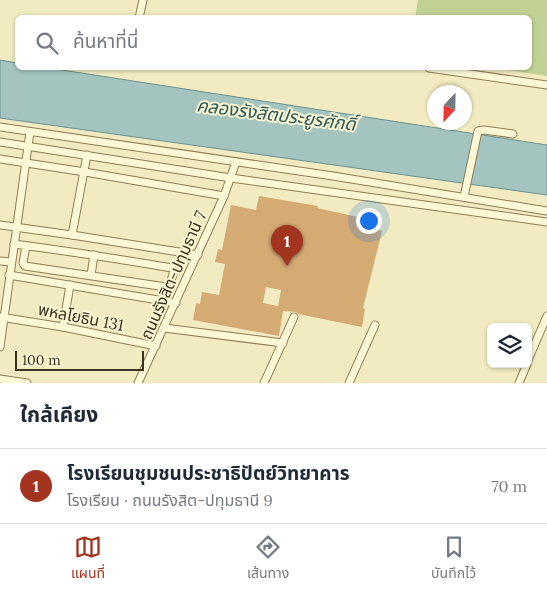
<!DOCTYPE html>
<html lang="th">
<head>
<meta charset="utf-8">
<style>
  :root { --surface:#fff; --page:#f6f6f7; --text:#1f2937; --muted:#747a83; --line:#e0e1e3; --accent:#a33420 }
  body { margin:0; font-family:Lora,"Noto Sans Thai",serif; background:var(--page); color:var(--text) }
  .controls { position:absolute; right:15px; bottom:15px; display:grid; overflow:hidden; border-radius:8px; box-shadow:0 1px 4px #0004 }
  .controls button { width:45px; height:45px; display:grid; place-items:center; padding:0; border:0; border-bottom:1px solid var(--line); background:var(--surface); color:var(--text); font:25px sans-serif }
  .compass { position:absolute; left:427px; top:85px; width:45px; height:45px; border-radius:50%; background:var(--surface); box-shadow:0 1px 4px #0004; rotate:202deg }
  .scale { position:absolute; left:15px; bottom:12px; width:129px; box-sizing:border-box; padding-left:5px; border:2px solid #3c311c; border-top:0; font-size:14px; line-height:18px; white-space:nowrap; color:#3c311c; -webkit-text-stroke:4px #f9f4d1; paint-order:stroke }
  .you { position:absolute; left:368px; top:220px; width:18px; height:18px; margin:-12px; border:4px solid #fff; border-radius:50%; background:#1a73e8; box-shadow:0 0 0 8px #1a73e833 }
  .badge { display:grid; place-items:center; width:32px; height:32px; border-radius:50%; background:var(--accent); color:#fff; font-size:16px; font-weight:700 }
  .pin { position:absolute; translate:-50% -41px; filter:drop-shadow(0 1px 2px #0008) }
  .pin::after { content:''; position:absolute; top:26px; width:18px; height:15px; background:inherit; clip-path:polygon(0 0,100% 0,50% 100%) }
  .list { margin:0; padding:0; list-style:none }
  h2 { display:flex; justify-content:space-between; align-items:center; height:65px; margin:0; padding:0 20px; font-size:21px }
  h2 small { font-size:16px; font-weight:400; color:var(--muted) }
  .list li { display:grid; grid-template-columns:32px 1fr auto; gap:15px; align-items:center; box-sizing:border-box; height:75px; padding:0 20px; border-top:1px solid var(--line) }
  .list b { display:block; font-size:19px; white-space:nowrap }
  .list p { margin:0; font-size:16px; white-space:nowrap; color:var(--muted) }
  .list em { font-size:16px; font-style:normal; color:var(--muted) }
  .icon { flex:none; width:28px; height:28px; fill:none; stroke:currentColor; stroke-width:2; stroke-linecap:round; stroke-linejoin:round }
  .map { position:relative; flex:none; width:547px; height:383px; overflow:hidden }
  .search { position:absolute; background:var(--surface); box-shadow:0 1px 4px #0004; left:15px; right:15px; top:15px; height:55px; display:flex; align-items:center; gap:12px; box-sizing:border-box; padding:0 18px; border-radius:8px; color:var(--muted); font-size:19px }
  .sheet { height:140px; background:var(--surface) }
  nav { display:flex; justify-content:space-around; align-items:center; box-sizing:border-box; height:70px; border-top:1px solid var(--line); background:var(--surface); font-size:14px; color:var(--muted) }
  nav a { display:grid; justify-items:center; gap:2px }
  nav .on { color:var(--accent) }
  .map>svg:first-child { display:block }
  .green { fill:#c0d193 }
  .water { fill:#a4c4c0; stroke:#6a9390 }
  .building { fill:#d4ab73; fill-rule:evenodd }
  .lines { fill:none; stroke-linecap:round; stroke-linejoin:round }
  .minor-casing { stroke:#8e7d56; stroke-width:9 }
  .minor { stroke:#fcf7d5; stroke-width:7 }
  .labels { text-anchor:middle; stroke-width:4; stroke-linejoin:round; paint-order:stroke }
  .street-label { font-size:16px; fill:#3c311c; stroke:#f9f4d1 }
  .water-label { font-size:18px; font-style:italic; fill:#2a585d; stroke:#f9f4d1 }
</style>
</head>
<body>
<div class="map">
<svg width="547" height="383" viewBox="0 0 547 383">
  <rect width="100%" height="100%" fill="#f2ebc1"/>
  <polygon class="green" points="418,0 547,0 547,76 494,68 530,68 530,18 415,17"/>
  <polygon class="water" points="0,60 17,63 18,68 49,68 547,145 547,195 0,118"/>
  <path class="building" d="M259 196 318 206 317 208 367 219 365 226 382 231 363 308 365 309 362 327 298 314 296 312 283 311 279 336 193 320 196 303 200 304 202 292 219 295 225 264 215 262 218 249 222 250 231 205 256 210ZM266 287 281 290 278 306 263 303Z"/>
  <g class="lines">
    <g class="minor-casing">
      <g id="minor">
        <polyline points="139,18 143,0"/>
        <polyline points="429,68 547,85"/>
        <polyline points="0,127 333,176 547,211"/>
        <polyline points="0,142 231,178 547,222"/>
        <polyline points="0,159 85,172 224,196"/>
        <polyline points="464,197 478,131 484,130 513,134"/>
        <polyline points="0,225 72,235 198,255"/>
        <polyline points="72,235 87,155"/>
        <path d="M14 244C67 251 119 259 172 268L174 271 169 287H166L25 266 23 263 26 246"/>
        <polyline points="0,261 11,262"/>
        <polyline points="9,275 176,303"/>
        <polyline points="91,275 94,255"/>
        <polyline points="0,317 63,327 156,346"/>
        <polyline points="63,327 70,285"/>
        <polyline points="164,328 283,343"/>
        <polyline points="0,347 30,132"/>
        <polyline points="528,360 547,316"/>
        <polyline points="0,379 27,383"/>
        <polyline points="138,383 224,196 236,162"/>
        <polyline points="264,383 294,317"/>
        <polyline points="349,383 375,325"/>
        <polyline points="519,383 527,364"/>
      </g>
    </g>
    <use href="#minor" class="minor"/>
  </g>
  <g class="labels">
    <g class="street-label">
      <text transform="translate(173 275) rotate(-66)" y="6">ถนนรังสิต-ปทุมธานี 7</text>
      <text transform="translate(81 317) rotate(11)" y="6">พหลโยธิน 131</text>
    </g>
    <g class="water-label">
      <text transform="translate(276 115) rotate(7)" y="6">คลองรังสิตประยูรศักดิ์</text>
    </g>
  </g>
</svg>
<div class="controls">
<button><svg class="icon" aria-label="layers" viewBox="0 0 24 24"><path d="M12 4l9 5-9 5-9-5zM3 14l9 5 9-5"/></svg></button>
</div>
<svg class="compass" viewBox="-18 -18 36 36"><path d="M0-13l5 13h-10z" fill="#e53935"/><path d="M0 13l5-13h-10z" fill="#747a83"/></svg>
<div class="scale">100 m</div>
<div class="you"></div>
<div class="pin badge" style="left:287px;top:266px">1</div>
<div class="search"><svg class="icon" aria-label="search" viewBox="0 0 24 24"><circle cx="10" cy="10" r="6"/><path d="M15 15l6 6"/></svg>ค้นหาที่นี่</div>
</div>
<section class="sheet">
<h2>ใกล้เคียง<small></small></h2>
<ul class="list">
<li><span class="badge">1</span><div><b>โรงเรียนชุมชนประชาธิปัตย์วิทยาคาร</b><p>โรงเรียน · ถนนรังสิต-ปทุมธานี 9</p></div><em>70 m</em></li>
</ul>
</section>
<nav>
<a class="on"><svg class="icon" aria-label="map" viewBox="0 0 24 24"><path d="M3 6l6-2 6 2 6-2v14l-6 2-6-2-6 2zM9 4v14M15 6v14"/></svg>แผนที่</a>
<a><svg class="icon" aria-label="directions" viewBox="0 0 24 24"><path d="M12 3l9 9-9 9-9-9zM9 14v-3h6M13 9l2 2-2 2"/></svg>เส้นทาง</a>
<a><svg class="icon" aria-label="saved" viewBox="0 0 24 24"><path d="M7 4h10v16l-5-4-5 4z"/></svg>บันทึกไว้</a>
</nav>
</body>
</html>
